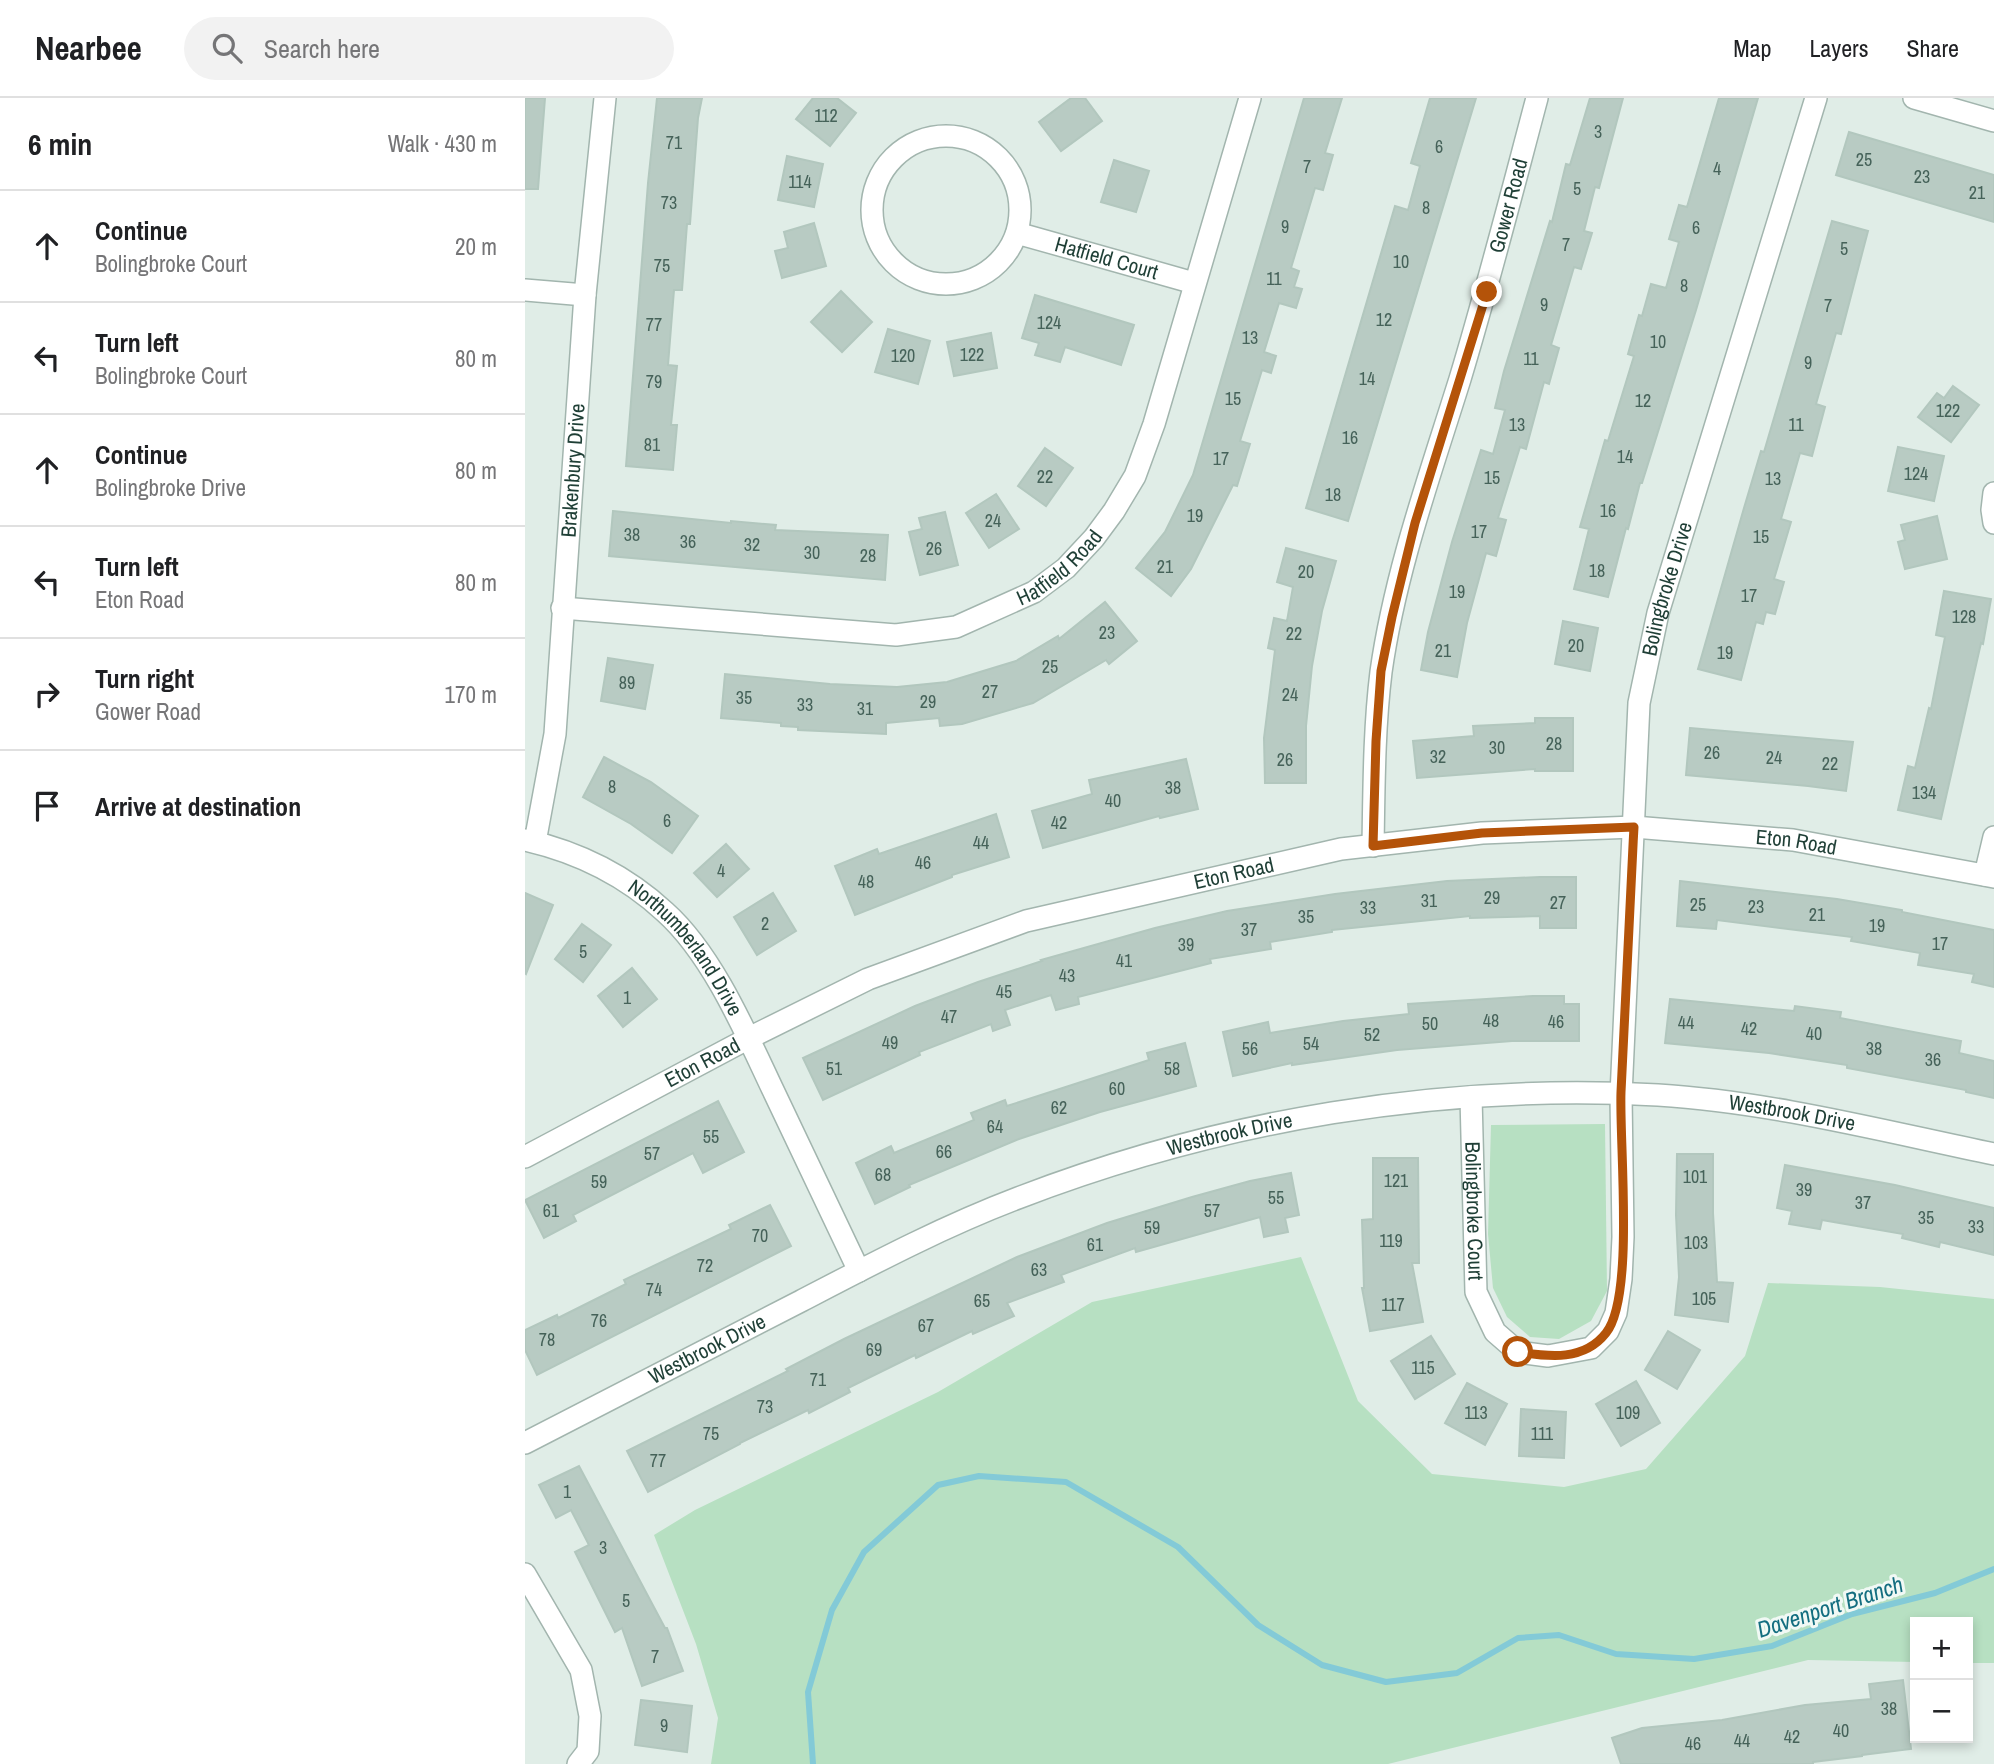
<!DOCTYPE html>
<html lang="en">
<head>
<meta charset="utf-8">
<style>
  :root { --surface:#fff; --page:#f2f2f2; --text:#202124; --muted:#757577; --line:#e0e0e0 }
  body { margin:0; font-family:"Archivo Narrow",sans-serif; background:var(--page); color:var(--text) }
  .controls { position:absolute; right:21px; bottom:21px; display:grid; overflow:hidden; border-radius:0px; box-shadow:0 4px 10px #0003 }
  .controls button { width:63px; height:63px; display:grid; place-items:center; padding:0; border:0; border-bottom:2px solid var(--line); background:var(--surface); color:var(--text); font:35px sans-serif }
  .stop { position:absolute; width:21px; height:21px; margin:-16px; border:5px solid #b45309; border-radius:50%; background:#fff }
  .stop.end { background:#b45309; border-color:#fff; box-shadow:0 2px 7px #0008 }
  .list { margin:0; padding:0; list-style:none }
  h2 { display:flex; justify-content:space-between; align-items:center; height:91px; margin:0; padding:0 28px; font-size:30px }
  h2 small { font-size:23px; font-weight:400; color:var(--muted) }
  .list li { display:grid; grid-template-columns:46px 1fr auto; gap:21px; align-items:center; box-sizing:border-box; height:112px; padding:0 28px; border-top:2px solid var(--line) }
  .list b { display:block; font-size:26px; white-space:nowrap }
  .list p { margin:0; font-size:23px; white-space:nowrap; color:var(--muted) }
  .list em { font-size:23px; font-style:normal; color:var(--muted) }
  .icon { flex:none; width:38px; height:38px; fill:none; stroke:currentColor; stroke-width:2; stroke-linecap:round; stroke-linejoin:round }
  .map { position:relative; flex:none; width:1469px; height:1666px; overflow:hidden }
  header { display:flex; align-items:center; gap:42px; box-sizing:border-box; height:98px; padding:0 35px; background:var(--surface); border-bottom:2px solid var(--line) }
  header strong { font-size:33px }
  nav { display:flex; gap:38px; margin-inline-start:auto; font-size:24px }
  .search { width:490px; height:63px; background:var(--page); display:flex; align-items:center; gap:18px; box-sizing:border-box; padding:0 24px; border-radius:38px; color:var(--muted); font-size:26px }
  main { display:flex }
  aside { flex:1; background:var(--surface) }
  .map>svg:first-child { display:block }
  .green { fill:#b7e0c2 }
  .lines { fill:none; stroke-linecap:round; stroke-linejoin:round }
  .stream { stroke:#83cad7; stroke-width:6 }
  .building { fill:#b8cbc3; stroke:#b2c7be; stroke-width:2 }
  .minor-casing { stroke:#a2b5ae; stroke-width:24 }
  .minor { stroke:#fff; stroke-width:21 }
  .route { stroke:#b45309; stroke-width:9 }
  .labels { text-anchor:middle; stroke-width:6; stroke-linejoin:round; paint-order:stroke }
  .number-label { font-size:18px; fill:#456259 }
  .street-label { font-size:21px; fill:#1f3f36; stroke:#f1f9f5 }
  .water-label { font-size:23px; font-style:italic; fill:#146e80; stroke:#f1f9f5 }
</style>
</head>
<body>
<header>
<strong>Nearbee</strong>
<div class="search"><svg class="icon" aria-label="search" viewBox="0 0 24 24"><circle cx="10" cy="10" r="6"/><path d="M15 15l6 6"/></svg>Search here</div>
<nav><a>Map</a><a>Layers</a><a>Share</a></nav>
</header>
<main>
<aside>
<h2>6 min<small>Walk · 430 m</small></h2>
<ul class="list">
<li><svg class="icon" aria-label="ahead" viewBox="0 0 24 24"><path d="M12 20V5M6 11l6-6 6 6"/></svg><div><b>Continue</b><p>Bolingbroke Court</p></div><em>20 m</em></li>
<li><svg class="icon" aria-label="left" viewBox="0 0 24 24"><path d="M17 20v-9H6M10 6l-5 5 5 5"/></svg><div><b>Turn left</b><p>Bolingbroke Court</p></div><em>80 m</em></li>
<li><svg class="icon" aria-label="ahead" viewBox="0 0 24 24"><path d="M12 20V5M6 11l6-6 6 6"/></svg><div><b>Continue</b><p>Bolingbroke Drive</p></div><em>80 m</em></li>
<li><svg class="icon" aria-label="left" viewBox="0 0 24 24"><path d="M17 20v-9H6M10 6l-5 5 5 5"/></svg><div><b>Turn left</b><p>Eton Road</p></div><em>80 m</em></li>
<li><svg class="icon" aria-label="right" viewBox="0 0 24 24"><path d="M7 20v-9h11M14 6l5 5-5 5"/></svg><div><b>Turn right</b><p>Gower Road</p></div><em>170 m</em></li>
<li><svg class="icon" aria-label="arrive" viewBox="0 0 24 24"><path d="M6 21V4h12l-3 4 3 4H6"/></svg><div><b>Arrive at destination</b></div></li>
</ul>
</aside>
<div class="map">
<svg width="1469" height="1666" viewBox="0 0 1469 1666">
  <rect width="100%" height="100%" fill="#e0ede7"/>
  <g class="green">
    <polygon points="1080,1026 1082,1193 1066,1223 1034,1241 1005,1239 982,1219 968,1190 963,1136 966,1027"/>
    <polygon points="776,1159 833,1303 907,1376 1039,1389 1121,1371 1220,1258 1243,1185 1355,1189 1469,1201 1469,1565 1443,1565 1443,1524 1390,1524 1390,1564 1283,1562 863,1666 186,1666 193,1620 171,1546 129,1437 170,1412 413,1294 567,1204"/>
  </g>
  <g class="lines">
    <polyline class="stream" points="288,1666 283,1594 307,1512 339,1454 413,1387 454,1378 541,1384 653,1449 733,1527 797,1567 861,1584 932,1575 993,1540 1034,1537 1091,1556 1169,1561 1247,1548 1327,1516 1410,1495 1469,1471"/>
  </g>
  <g class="building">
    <polygon points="0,0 20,0 13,91 0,91"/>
    <polygon points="132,0 177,0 173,20 165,126 162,126 157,192 149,192 143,267 152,268 146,327 152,327 148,372 101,368 123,85"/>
    <polygon points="288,0 312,0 331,15 305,48 271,21"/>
    <polygon points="546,0 560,0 577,23 536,53 514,24"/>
    <polygon points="779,0 817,0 800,55 808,57 798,92 790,90 766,170 774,173 769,189 777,191 771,210 754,205 739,254 751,258 746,275 737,272 715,343 725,346 712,388 708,387 666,471 646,498 611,470 640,434 668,377"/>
    <polygon points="905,0 951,0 823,423 781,410 870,108 883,112 895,68 886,65"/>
    <polygon points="1065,0 1098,0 1074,90 1070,89 1059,133 1067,135 1056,171 1049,169 1026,247 1034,250 1024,286 1019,284 1001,351 995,349 973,420 981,422 971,458 961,455 942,525 932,579 896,572 903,534 927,444 956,352 968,356 980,312 970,310 979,273 1025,123 1027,124 1041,66 1045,67"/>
    <polygon points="1194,0 1233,0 1171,212 1117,385 1115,385 1103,431 1101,430 1083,499 1049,491 1064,431 1055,429 1080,342 1083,343 1109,258 1103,256 1114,217 1117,218 1126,186 1141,190 1154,144 1144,141 1154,107 1162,109"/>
    <polygon points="1324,34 1469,77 1469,124 1311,77"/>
    <polygon points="262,58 298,66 289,109 253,102"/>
    <polygon points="589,62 624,73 611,114 576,104"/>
    <polygon points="1307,123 1343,133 1316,236 1311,235 1291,306 1300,309 1287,358 1275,355 1256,421 1266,424 1249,481 1259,484 1250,516 1241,514 1238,526 1231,524 1216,582 1173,571 1219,410 1236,353 1239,354"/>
    <polygon points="289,125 301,168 257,180 250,153 263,150 259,134"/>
    <polygon points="316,193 347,224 317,254 286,224"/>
    <polygon points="510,197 609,227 596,267 540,249 535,264 510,257 514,245 497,240"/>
    <polygon points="363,231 405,243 393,286 350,274"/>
    <polygon points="466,235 472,270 429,278 422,244"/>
    <polygon points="1428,288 1454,307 1426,344 1393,319 1412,295 1419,300"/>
    <polygon points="1373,349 1419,358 1409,403 1363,393"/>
    <polygon points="520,350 548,370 521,408 493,388"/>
    <polygon points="471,396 494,431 464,450 441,415"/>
    <polygon points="88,413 206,425 206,423 251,427 250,432 363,437 360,482 84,458"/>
    <polygon points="420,414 433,467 395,477 384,434 397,431 394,420"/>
    <polygon points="1412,418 1422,461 1380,471 1373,444 1380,442 1376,427"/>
    <polygon points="761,450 811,463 797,513 787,568 781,628 781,685 740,685 739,640 750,552 743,550 749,520 762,523 768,489 752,484"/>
    <polygon points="1419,493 1466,501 1458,546 1456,545 1416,721 1373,712 1383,668 1390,670 1404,610 1406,611 1420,539 1411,537"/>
    <polygon points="580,504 612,543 584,566 581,562 508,605 437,626 415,628 414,620 361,625 361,636 273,632 273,629 256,628 256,625 196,620 200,576 305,586 372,589 422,584 491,563 533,538 534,541"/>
    <polygon points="1038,523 1073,530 1065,573 1030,566"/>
    <polygon points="83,560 128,567 120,611 76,603"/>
    <polygon points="1010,620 1048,620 1048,673 1010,673 1010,671 892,680 888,643 949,638 948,628 1010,625"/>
    <polygon points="1165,630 1328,644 1321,693 1283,688 1161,677"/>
    <polygon points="79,659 126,684 173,718 147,755 106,726 58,699"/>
    <polygon points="661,661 673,711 635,720 634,718 518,750 507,713 567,696 564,682"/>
    <polygon points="471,716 484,759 427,777 427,779 330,817 310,768 352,751 354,756"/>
    <polygon points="201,746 224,771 192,799 169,775"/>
    <polygon points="1015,779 1051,779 1051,830 1015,830 1015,818 945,820 945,818 807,832 807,834 745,844 746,851 685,861 686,865 553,899 554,906 531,912 526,897 480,912 485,927 468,933 466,926 394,954 395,957 298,1002 278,960 390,908 453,884 517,863 516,862 630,830 702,813 810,796 922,783"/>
    <polygon points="1155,783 1312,801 1377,812 1377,814 1469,832 1469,889 1447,884 1449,876 1393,867 1395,855 1326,843 1327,839 1192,822 1191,831 1152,828"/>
    <polygon points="0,795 28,807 1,876 0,875"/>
    <polygon points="248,795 271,833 232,857 209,819"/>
    <polygon points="57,826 86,847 58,884 30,861"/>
    <polygon points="107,870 132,901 98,929 73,898"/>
    <polygon points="1008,898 1039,898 1039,906 1054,906 1054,943 987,943 872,952 767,967 767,965 708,978 698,934 743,924 745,935 818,923 884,916 883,906"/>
    <polygon points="1145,901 1269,913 1270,908 1316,914 1315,920 1436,943 1434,955 1469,963 1469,1000 1441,994 1441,992 1322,970 1322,967 1244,955 1140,945"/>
    <polygon points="660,945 671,988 575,1014 494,1041 384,1087 385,1089 350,1106 331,1065 366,1048 369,1055 449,1022 446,1015 480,1002 482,1008 624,962 622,955"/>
    <polygon points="193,1003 219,1054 178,1075 168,1055 48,1117 51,1123 19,1140 0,1102"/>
    <polygon points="1152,1056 1188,1056 1188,1115 1192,1184 1208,1185 1203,1224 1150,1217 1154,1179 1151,1117"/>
    <polygon points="848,1060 893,1060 894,1165 887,1165 898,1224 845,1233 837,1190 839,1190 837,1122 848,1121"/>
    <polygon points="1260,1067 1370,1087 1469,1110 1469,1157 1415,1144 1414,1149 1377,1140 1378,1136 1297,1122 1295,1131 1264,1126 1267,1113 1252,1110"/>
    <polygon points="766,1075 774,1117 760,1120 763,1134 739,1139 735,1119 611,1154 610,1150 536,1177 539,1184 482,1205 489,1218 448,1236 447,1233 391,1260 390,1257 323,1290 325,1294 284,1315 283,1312 215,1345 215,1346 123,1394 102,1353 263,1273 261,1271 319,1241 492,1159 582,1125 667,1099 725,1083"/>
    <polygon points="245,1107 266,1148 12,1277 0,1252 0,1232 32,1217 33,1220 101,1186 99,1182 206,1131 204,1127"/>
    <polygon points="1143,1233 1175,1252 1152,1291 1120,1272"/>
    <polygon points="906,1238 930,1276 890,1301 866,1263"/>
    <polygon points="1111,1283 1135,1325 1096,1348 1071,1306"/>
    <polygon points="942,1285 982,1306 960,1347 920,1325"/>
    <polygon points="996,1311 1041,1314 1039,1360 994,1358"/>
    <polygon points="54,1368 140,1530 142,1530 158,1573 117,1588 97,1530 90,1534 50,1454 64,1447 46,1412 31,1420 14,1387"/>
    <polygon points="1378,1582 1386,1651 1337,1657 1337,1658 1288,1664 1288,1666 1096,1666 1087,1640 1117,1630 1197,1622 1280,1607 1346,1601 1344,1586"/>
    <polygon points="116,1602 167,1608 162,1654 110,1647"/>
  </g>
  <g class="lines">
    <g class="minor-casing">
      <g id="minor">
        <polyline points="1389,0 1469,23"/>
        <circle cx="421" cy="112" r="74"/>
        <path id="s1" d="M492 135 669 185"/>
        <polyline points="0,192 60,197"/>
        <polyline points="1469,395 1467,412 1469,425"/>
        <path id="s2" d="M37 510 371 537 431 529 509 494 541 470 569 440 589 413 610 378 629 326 725 0"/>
        <path id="s3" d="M0 742C53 754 100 777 140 814 187 856 220 933 247 990 276 1051 305 1112 334 1173"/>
        <path id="s4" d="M10 744 30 636 60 197 80 0"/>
        <path id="s5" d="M848 748C849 690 849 631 856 574 870 474 905 377 935 281 963 188 987 94 1012 0"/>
        <polyline points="1460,777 1469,739"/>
        <path id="s6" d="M946 999 951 1194 970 1234 993 1254 1023 1258 1066 1250 1083 1233 1091 1215 1096 1181 1098 1139 1096 997 1114 605 1133 515 1291 0"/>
        <path id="s7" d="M0 1059 224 940 343 881 501 823 816 751 957 735 1109 729 1268 742 1469 779"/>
        <path id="s8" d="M0 1345C92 1297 184 1250 276 1203 347 1166 419 1128 493 1100 696 1022 916 985 1133 997 1246 1004 1358 1033 1469 1056"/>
        <polyline points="0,1476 56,1572 65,1618 63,1653 53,1666"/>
      </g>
    </g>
    <use href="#minor" class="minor"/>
  </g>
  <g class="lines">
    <path class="route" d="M962 194 890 425 867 519 856 573 851 643 848 748 957 735 1109 729C1104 817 1100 905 1096 994 1094 1045 1110 1199 1081 1235 1059 1263 1025 1259 993 1254"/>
  </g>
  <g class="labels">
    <g class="number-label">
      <text x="301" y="24">112</text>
      <text x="1073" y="40">3</text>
      <text x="149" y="51">71</text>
      <text x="914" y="55">6</text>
      <text x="1339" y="68">25</text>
      <text x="782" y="75">7</text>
      <text x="1192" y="77">4</text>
      <text x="1397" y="85">23</text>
      <text x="275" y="90">114</text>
      <text x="1052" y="97">5</text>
      <text x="1452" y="101">21</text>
      <text x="144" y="111">73</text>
      <text x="901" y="116">8</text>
      <text x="760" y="135">9</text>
      <text x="1171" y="136">6</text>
      <text x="1041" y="153">7</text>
      <text x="1319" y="157">5</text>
      <text x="876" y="170">10</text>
      <text x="137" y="174">75</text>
      <text x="749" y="187">11</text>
      <text x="1159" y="194">8</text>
      <text x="1019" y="213">9</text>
      <text x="1303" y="214">7</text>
      <text x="859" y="228">12</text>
      <text x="524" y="231">124</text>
      <text x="129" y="233">77</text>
      <text x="725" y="246">13</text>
      <text x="1133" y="250">10</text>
      <text x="447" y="263">122</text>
      <text x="378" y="264">120</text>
      <text x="1006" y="267">11</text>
      <text x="1283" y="271">9</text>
      <text x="842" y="287">14</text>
      <text x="129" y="290">79</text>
      <text x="708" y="307">15</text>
      <text x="1118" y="309">12</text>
      <text x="1423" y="319">122</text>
      <text x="992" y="333">13</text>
      <text x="1271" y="333">11</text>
      <text x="825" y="346">16</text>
      <text x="127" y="353">81</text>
      <text x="1100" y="365">14</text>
      <text x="696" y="367">17</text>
      <text x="1391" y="382">124</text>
      <text x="520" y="385">22</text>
      <text x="967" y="386">15</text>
      <text x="1248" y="387">13</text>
      <text x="808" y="403">18</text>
      <text x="1083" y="419">16</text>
      <text x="670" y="424">19</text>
      <text x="468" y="429">24</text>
      <text x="954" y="440">17</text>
      <text x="107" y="443">38</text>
      <text x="1236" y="445">15</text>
      <text x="163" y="450">36</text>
      <text x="227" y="453">32</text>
      <text x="409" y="457">26</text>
      <text x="287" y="461">30</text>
      <text x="343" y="464">28</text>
      <text x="640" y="475">21</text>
      <text x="1072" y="479">18</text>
      <text x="781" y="480">20</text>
      <text x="932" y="500">19</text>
      <text x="1224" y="504">17</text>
      <text x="1439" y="525">128</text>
      <text x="582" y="541">23</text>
      <text x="769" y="542">22</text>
      <text x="1051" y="554">20</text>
      <text x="918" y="559">21</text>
      <text x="1200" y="561">19</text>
      <text x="525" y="575">25</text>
      <text x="102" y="591">89</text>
      <text x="465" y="600">27</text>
      <text x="765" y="603">24</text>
      <text x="219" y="606">35</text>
      <text x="403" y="610">29</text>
      <text x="280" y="613">33</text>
      <text x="340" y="617">31</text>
      <text x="1029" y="652">28</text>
      <text x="972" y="656">30</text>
      <text x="1187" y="661">26</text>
      <text x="913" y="665">32</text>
      <text x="1249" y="666">24</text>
      <text x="760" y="668">26</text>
      <text x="1305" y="672">22</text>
      <text x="87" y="695">8</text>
      <text x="648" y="696">38</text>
      <text x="1399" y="701">134</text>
      <text x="588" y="709">40</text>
      <text x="142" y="729">6</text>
      <text x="534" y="731">42</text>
      <text x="456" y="751">44</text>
      <text x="398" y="771">46</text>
      <text x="196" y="779">4</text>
      <text x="341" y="790">48</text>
      <text x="967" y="806">29</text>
      <text x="904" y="809">31</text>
      <text x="1033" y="811">27</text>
      <text x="1173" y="813">25</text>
      <text x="1231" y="815">23</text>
      <text x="843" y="816">33</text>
      <text x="1292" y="823">21</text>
      <text x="781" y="825">35</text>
      <text x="240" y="832">2</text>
      <text x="1352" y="834">19</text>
      <text x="724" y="838">37</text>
      <text x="1415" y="852">17</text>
      <text x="661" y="853">39</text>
      <text x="58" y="860">5</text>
      <text x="599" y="869">41</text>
      <text x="542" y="884">43</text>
      <text x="479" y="900">45</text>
      <text x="102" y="906">1</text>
      <text x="424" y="925">47</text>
      <text x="966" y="929">48</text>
      <text x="1031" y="930">46</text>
      <text x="1161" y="931">44</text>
      <text x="905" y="932">50</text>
      <text x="1224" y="937">42</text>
      <text x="1289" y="942">40</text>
      <text x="847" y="943">52</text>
      <text x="365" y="951">49</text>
      <text x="786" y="952">54</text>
      <text x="725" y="957">56</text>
      <text x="1349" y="957">38</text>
      <text x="1408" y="968">36</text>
      <text x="309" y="977">51</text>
      <text x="647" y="977">58</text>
      <text x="592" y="997">60</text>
      <text x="534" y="1016">62</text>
      <text x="470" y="1035">64</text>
      <text x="186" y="1045">55</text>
      <text x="419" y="1060">66</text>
      <text x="127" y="1062">57</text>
      <text x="358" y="1083">68</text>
      <text x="1170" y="1085">101</text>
      <text x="871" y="1089">121</text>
      <text x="74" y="1090">59</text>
      <text x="1279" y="1098">39</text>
      <text x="751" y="1106">55</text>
      <text x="1338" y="1111">37</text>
      <text x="26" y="1119">61</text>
      <text x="687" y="1119">57</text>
      <text x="1401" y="1126">35</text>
      <text x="1451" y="1135">33</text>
      <text x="627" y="1136">59</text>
      <text x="235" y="1144">70</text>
      <text x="866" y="1149">119</text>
      <text x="1171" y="1151">103</text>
      <text x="570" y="1153">61</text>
      <text x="180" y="1174">72</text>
      <text x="514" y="1178">63</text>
      <text x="129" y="1198">74</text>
      <text x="1179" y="1207">105</text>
      <text x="457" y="1209">65</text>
      <text x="868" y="1213">117</text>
      <text x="74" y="1229">76</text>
      <text x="401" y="1234">67</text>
      <text x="22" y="1248">78</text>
      <text x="349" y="1258">69</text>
      <text x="898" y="1276">115</text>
      <text x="293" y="1288">71</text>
      <text x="240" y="1315">73</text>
      <text x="951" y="1321">113</text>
      <text x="1103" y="1321">109</text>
      <text x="186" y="1342">75</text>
      <text x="1017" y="1342">111</text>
      <text x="133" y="1369">77</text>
      <text x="42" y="1400">1</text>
      <text x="78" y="1456">3</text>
      <text x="101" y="1509">5</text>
      <text x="130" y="1565">7</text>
      <text x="1364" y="1617">38</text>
      <text x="139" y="1634">9</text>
      <text x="1316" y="1639">40</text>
      <text x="1267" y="1645">42</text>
      <text x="1217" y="1649">44</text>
      <text x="1168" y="1652">46</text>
    </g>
    <g class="street-label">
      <text dy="7" stroke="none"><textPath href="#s5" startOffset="658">Gower Road</textPath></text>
      <text dy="7" stroke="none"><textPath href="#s1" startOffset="93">Hatfield Court</textPath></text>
      <text dy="7" stroke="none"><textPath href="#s4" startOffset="374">Brakenbury Drive</textPath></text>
      <text dy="7" stroke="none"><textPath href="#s2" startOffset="516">Hatfield Road</textPath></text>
      <text dy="7" stroke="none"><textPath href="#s6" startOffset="1116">Bolingbroke Drive</textPath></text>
      <text dy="7" stroke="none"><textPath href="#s7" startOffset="1335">Eton Road</textPath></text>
      <text dy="7" stroke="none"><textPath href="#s7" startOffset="768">Eton Road</textPath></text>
      <text dy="7" stroke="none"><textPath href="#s3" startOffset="200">Northumberland Drive</textPath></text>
      <text dy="7" stroke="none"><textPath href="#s7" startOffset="201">Eton Road</textPath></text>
      <text dy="7" stroke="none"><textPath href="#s8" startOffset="1339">Westbrook Drive</textPath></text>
      <text dy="7" stroke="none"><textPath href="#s8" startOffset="772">Westbrook Drive</textPath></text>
      <text dy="7" stroke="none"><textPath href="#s6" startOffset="114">Bolingbroke Court</textPath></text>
      <text dy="7" stroke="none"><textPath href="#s8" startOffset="205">Westbrook Drive</textPath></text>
    </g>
    <g class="water-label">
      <text transform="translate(1305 1509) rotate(-18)" y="8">Davenport Branch</text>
    </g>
  </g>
</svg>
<div class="controls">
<button>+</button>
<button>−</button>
</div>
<div class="stop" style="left:993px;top:1254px"></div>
<div class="stop end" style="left:962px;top:194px"></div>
</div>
</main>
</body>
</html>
